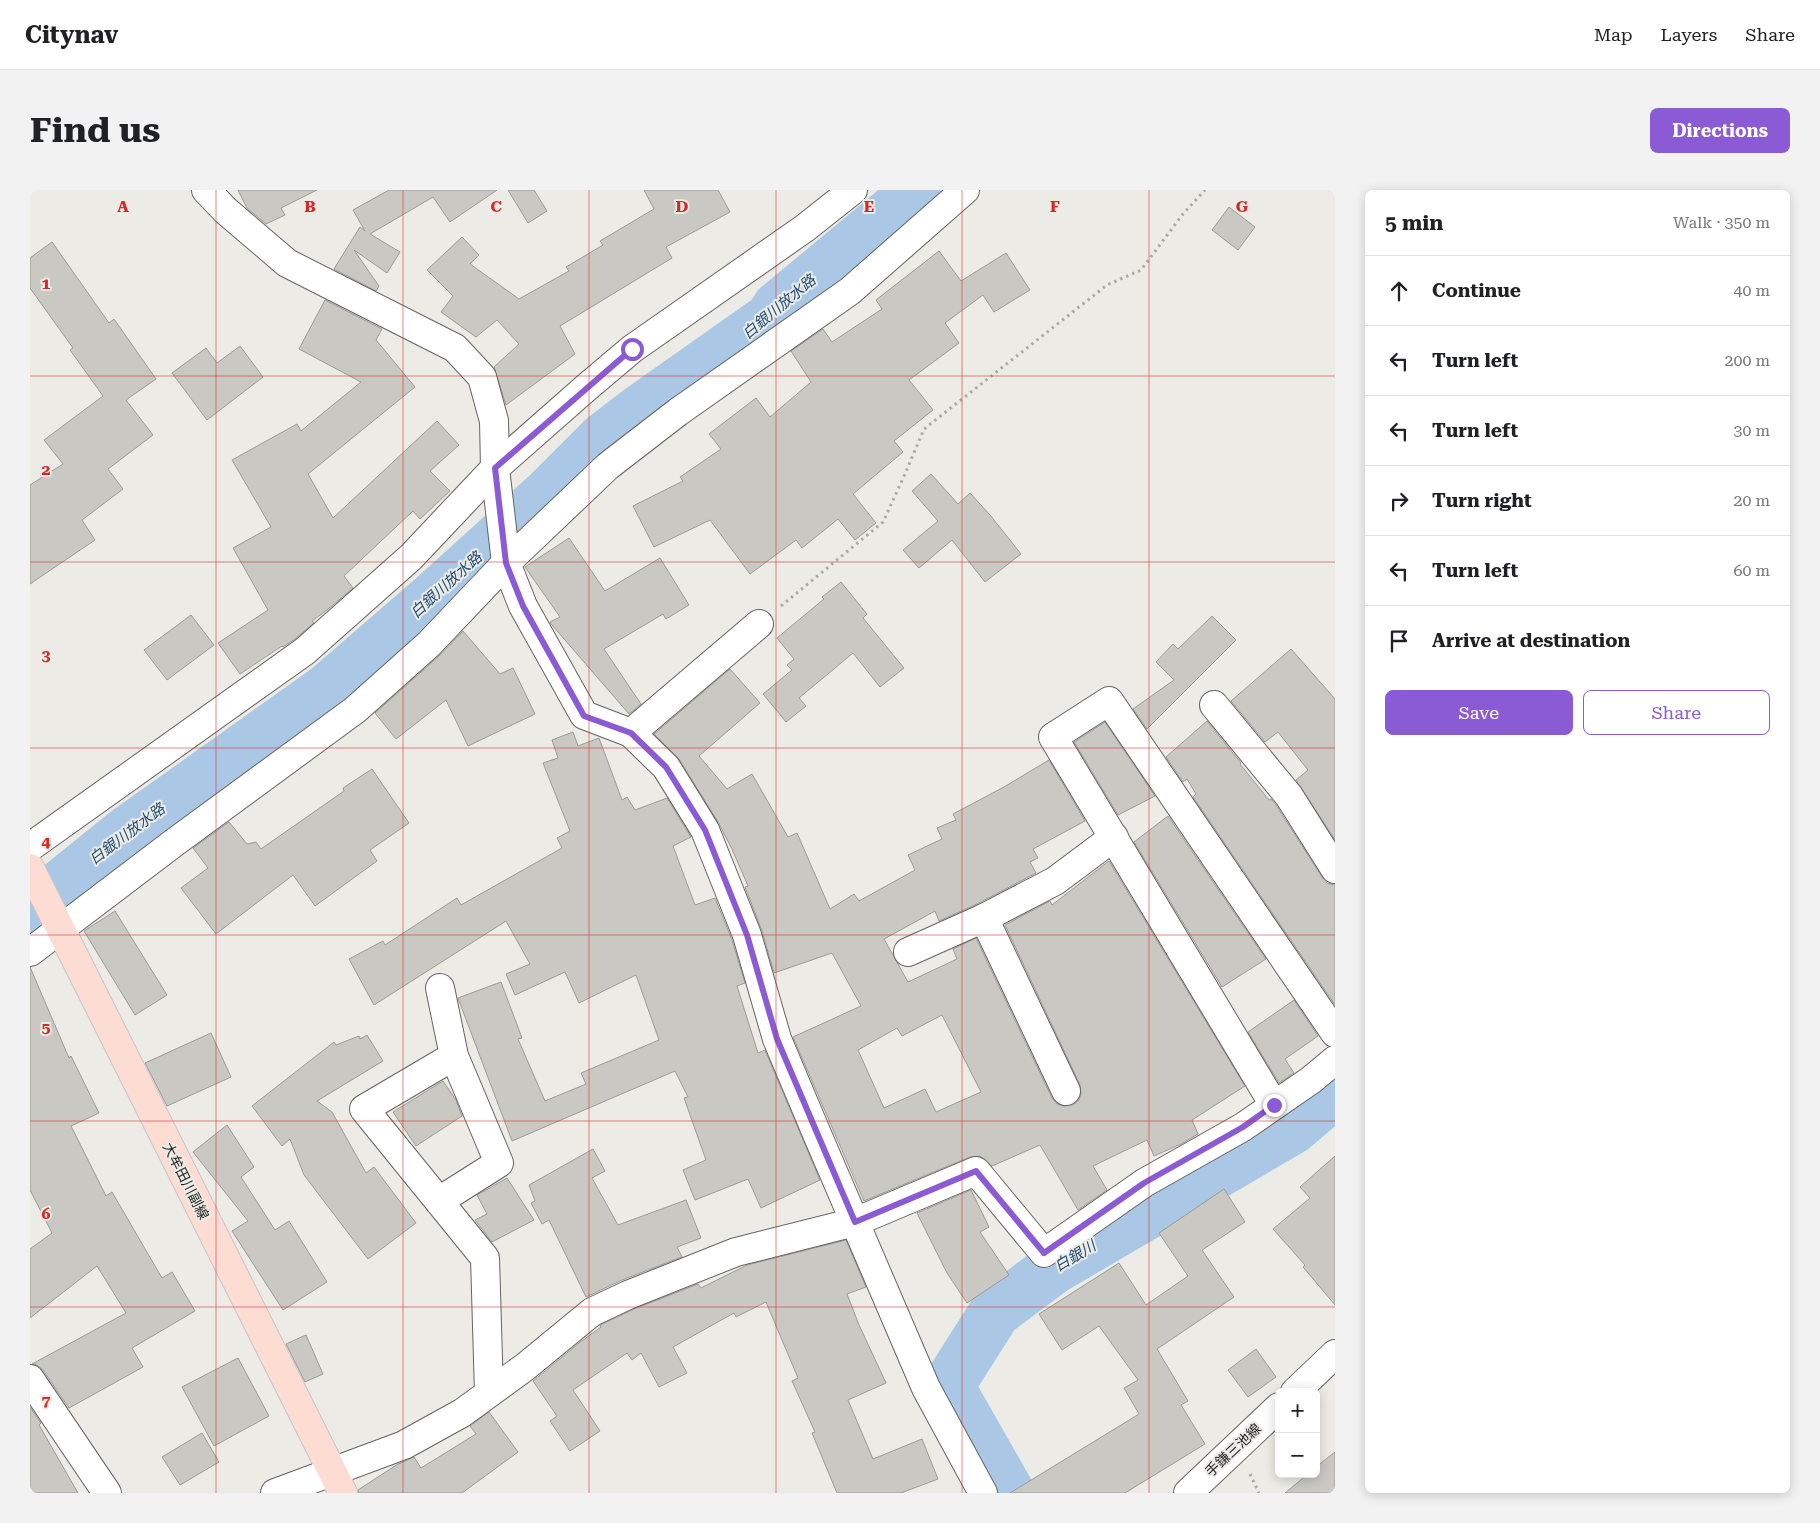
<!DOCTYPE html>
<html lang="en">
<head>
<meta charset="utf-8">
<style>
  :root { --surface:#fff; --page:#f2f2f2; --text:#202124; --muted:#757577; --line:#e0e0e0; --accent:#8a5bd4 }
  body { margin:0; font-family:"Roboto Serif","Noto Sans JP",serif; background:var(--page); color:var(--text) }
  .controls { position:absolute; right:15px; bottom:15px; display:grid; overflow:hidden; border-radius:8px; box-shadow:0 2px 12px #0003 }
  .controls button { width:45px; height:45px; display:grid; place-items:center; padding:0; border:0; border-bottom:1px solid var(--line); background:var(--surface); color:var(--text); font:25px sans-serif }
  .stop { position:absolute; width:15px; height:15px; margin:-11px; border:4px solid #8a5bd4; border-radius:50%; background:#fff }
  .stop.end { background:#8a5bd4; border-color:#fff; box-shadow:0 1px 5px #0008 }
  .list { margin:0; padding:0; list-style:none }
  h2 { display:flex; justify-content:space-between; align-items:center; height:65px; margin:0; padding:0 20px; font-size:21px }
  h2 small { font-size:16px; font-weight:400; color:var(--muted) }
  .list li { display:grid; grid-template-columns:32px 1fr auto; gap:15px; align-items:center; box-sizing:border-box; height:70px; padding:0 20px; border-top:1px solid var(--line) }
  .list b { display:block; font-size:19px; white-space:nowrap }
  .list em { font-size:16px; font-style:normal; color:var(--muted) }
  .actions { display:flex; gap:10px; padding:15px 20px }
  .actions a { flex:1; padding:11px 0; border:1px solid var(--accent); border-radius:8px; text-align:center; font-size:18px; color:var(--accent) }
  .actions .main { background:var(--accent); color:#fff }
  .icon { flex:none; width:28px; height:28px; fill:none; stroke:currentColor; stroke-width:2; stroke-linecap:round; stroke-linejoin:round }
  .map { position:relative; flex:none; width:1305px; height:1303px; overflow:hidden; border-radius:8px }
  header { display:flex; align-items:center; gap:30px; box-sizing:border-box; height:70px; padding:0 25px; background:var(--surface); border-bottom:1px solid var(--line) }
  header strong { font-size:24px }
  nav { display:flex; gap:28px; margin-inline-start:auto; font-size:18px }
  .intro { display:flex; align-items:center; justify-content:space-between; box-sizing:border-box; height:120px; padding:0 30px }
  h1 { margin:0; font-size:35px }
  .button { padding:12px 22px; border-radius:8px; background:var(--accent); color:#fff; font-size:18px; font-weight:700 }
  main { display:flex; gap:30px; padding:0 30px }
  aside { flex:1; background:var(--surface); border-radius:8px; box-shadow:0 2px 12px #0003 }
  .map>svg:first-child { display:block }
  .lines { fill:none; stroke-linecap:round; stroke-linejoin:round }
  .river { stroke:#aac8e6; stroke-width:52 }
  .building { fill:#c9c8c2; stroke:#9b9a95; fill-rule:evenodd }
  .street-casing { stroke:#65645f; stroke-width:30 }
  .secondary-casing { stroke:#65645f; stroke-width:30 }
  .primary-casing { stroke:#c7c6c6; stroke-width:30 }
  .path { stroke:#acaba6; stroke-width:3; stroke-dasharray:2.5 4; stroke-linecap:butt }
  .street { stroke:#fff; stroke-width:28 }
  .secondary { stroke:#fff; stroke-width:28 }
  .primary { stroke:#fddcd4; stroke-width:28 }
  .route { stroke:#8a5bd4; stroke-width:6 }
  .grid { fill:none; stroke:#d62828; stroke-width:1; stroke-opacity:0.55 }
  .labels { text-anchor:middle; stroke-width:4; stroke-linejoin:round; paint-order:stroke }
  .street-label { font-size:14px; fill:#262523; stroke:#ecebe5 }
  .water-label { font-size:15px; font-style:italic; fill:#204d75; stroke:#ecebe5 }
  .grid-label { font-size:16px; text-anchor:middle; font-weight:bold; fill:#d62828; stroke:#ecebe5; stroke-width:4; stroke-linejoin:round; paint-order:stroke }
</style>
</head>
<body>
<header>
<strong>Citynav</strong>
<nav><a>Map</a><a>Layers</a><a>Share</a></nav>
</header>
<div class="intro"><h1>Find us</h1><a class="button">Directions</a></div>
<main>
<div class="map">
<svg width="1305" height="1303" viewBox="0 0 1305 1303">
  <rect width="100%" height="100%" fill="#ecebe5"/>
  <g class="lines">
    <g class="river">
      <polyline points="0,720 97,642 298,499 403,408 519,303 574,248 609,221 741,128 748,117 889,0"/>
      <polyline points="979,1303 918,1196 965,1122 1024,1078 1263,938 1305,902"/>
    </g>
  </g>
  <g class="building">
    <polygon points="208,0 287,0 251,18 255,25 236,34 217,18"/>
    <polygon points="359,0 467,0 420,32 403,7 340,44 370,62 357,83 324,60 349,96 346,101 304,79 330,37 335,41 323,20"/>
    <polygon points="478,0 504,0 517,21 498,33"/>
    <polygon points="614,0 688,0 700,22 636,57 642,68 530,136 545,164 476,215 464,177 489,154 467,130 446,147 411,122 423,106 397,80 432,47 449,65 440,74 489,109 539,81 536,77 573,55 570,51 624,19"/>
    <polygon points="1199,17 1225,37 1208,60 1182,40"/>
    <polygon points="22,52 79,133 84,129 126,189 96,210 123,245 78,279 93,299 52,330 65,350 0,394 0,295 33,274 14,250 73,206 40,160 43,158 0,98 0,68"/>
    <polygon points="909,61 931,91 976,63 1000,100 964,122 953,105 915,133 929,153 879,190 903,220 864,251 873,262 823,304 846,333 825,350 808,329 772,358 766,350 720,384 680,330 624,357 603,316 653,291 650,287 691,259 679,244 726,208 740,227 781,192 761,161 793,139 802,152 852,119 846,110"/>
    <polygon points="295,110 352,139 346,150 385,197 278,284 303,328 407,231 429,255 400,281 420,301 390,329 383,321 314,386 323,398 297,420 282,431 284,433 265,449 253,457 252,456 210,484 188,453 238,420 203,358 241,337 202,270 267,234 271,241 331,192 269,159"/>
    <polygon points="210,156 233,187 177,230 142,183 176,158 187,173"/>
    <polygon points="901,284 928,314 940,303 960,325 991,364 955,392 922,350 889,378 873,360 908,331 882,301"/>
    <polygon points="539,348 575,401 630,368 659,415 636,429 633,424 574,459 611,514 599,524 522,435 520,432 530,427 495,377"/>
    <polygon points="811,392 837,424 833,428 874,478 850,497 823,463 769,508 776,516 756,532 733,504 762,480 757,475 764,469 747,448 794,409 792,407"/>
    <polygon points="161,425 184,455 137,490 114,460"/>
    <polygon points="1182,426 1206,450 1117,539 1103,519 1144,490 1126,472 1143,454 1148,459"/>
    <polygon points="433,441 470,484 483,478 505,524 438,556 416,510 366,549 345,523 409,466"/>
    <polygon points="1261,459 1305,509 1305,650 1266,590 1278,580 1248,542 1235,552 1201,511"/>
    <path d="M700 479 730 513 669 566 697 599 722 584 758 647 767 643 800 719 824 704 829 711 885 680 878 665 912 649 907 638 926 630 923 624 974 597 1019 570 1055 631 1003 659 1008 668 1000 672 1006 683 947 714 909 731 905 721 854 749 878 792 927 769 923 759 946 748 1022 908 1027 914 1034 916 1043 915 1049 910 1051 903 1050 895 975 735 1020 711 1022 715 1079 671 1215 896 1162 930 1168 944 1151 954 1124 966 1117 950 1063 976 1077 1000 1048 1020 1010 955 962 976 950 966 940 967 834 1011 763 847 831 816 802 763 744 783 732 741 715 697 718 696 702 659 688 632 649 569 624 544ZM912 825 951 902 906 922 895 899 854 918 828 860 867 838 872 846Z"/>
    <polygon points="1177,531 1211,573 1210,574 1239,610 1241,609 1246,615 1292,687 1297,693 1305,695 1305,815 1163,607 1166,604 1157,589 1153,592 1136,567"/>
    <polygon points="1075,532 1125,606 1088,625 1044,552"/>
    <polygon points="543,542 548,556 569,548 592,610 597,607 605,620 637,608 661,647 643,656 665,715 685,708 702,750 715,793 707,796 728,863 735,860 790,990 731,1018 718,989 665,1010 653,980 676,970 654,908 658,907 645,881 482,951 428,808 471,792 492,848 488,849 515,911 556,894 551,883 629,850 606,785 549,813 535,782 485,805 476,784 500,774 476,731 344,815 319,769 353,751 355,755 427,708 431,715 532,658 527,648 540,641 513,573 528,568 522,550"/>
    <polygon points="342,579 379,633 340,660 347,671 285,716 263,685 186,744 151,698 178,678 163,658 199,632 217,654 226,652 231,659 314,601 313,598"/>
    <polygon points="1138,626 1236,769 1192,797 1104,652"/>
    <polygon points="85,721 137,805 105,825 54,741"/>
    <polygon points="0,777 39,868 41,866 69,923 41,936 76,1006 82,1002 132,1088 142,1082 165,1121 102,1158 113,1177 39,1218 13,1180 7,1175 2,1174 96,1123 67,1076 0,1128 0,1059 22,1043 0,1000"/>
    <polygon points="1264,810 1288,846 1255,869 1264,883 1249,893 1218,842"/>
    <polygon points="181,843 201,887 137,916 115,873"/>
    <polygon points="337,845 353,871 287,911 302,922 336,983 344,977 386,1033 338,1069 274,985 260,949 252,956 222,916 304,852 306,855 329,846 330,849"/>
    <polygon points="413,891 426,910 432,926 386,956 363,922"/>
    <polygon points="197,935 224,977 211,987 245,1040 259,1031 297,1092 253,1120 202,1041 218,1031 163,962"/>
    <polygon points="563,959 575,981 562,988 588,1035 656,1010 671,1048 647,1057 652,1067 592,1090 556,1107 519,1030 512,1034 501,1013 505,1011 499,995"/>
    <polygon points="1305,966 1305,1115 1273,1077 1275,1075 1243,1039 1280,1008 1270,997"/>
    <polygon points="477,988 504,1030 462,1052 445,1030 457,1024 447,1005"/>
    <polygon points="1194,999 1215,1032 1172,1060 1204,1107 1127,1159 1158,1211 1151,1215 1175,1254 1095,1303 980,1303 1109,1224 1094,1198 1108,1190 1069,1136 1032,1160 1009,1124 1089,1073 1116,1115 1158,1086 1129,1043"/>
    <polygon points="941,1000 959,1037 950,1042 979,1085 937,1113 917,1083 887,1023"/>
    <polygon points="816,1050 836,1097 817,1104 829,1135 856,1193 818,1210 843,1269 892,1249 908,1289 871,1303 807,1303 782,1243 785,1242 762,1191 768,1188 736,1112 706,1127 704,1123 643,1157 657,1183 629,1197 611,1163 602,1170 597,1163 543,1200 570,1241 540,1261 520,1231 527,1226 503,1191 549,1153 571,1137 570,1135 604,1119 668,1094 671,1098 717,1075"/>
    <polygon points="276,1145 293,1184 275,1192 256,1154"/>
    <polygon points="1226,1159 1246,1187 1218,1207 1198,1180"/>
    <polygon points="208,1168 239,1226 184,1256 152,1197"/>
    <polygon points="0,1217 11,1233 9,1235 48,1303 0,1303"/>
    <polygon points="459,1222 488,1262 432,1303 328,1303 328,1300 368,1274 384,1267 391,1278 446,1244 440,1236"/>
    <polygon points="172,1243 189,1272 150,1295 132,1267"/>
    <polygon points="1305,1262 1305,1303 1255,1303 1278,1284 1286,1284 1286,1277"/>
  </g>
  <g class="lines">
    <g class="street-casing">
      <g id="street">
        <polyline points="176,0 195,20 257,73 425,158 452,187 464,231 465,278 476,373 493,416 554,525 601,543 636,577 675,640 717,745 747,849 787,944 896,1198 953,1303"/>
        <polyline points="1184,515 1259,606 1305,679"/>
        <polyline points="601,543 729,434"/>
        <polyline points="0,657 275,461 381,367 465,278 557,197 602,159 775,38 823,0"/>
        <polyline points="954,728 1036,901"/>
        <polyline points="0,762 145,652 325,520 399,454 476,373 578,276 648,222 820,101 935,0"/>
        <polyline points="878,762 954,728 1025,691 1084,647"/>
        <polyline points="424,866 334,919 455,1068 459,1203"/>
        <polyline points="1244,915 1023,547 1079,511 1305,843"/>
        <polyline points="409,1011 469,973 424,866 410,798"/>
        <polyline points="0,1189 77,1303"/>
        <polyline points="245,1303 374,1255 432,1223 495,1177 562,1122 598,1105 706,1062 825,1032 946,981 1014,1063 1114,993 1213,937 1281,890 1305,870"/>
      </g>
    </g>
    <g class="secondary-casing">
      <g id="secondary">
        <polyline points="1265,1202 1305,1164"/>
        <polyline points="1158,1303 1249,1217"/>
      </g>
    </g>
    <g class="primary-casing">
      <polyline id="primary" points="0,678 313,1303"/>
    </g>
    <g class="path">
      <polyline points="751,416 853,332 875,284 894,239 1077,95 1111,80 1153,24 1175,0"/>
      <polyline points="1220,1284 1229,1303"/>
    </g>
    <use href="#street" class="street"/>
    <use href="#secondary" class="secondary"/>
    <use href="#primary" class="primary"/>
  </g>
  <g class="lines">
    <polyline class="route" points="602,159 465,278 476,373 493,416 554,526 601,543 636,577 675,640 717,745 747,849 825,1032 946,981 1014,1063 1114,993 1213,937 1244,915"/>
  </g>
  <path class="grid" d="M186 0V1303M373 0V1303M559 0V1303M746 0V1303M932 0V1303M1119 0V1303M0 186H1305M0 372H1305M0 558H1305M0 745H1305M0 931H1305M0 1117H1305"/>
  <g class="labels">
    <g class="street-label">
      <text transform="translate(156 991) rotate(63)" y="5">大牟田川副線</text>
      <text transform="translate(1203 1260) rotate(-43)" y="5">手鎌三池線</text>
    </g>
    <g class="water-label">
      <text transform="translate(749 117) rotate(-40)" y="5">白銀川放水路</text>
      <text transform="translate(416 395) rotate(-42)" y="5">白銀川放水路</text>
      <text transform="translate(97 644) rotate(-37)" y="5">白銀川放水路</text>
      <text transform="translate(1045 1066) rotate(-31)" y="5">白銀川</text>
    </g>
  </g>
  <g class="grid-label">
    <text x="93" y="22">A</text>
    <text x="280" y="22">B</text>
    <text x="466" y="22">C</text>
    <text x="652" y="22">D</text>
    <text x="839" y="22">E</text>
    <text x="1025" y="22">F</text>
    <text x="1212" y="22">G</text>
    <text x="16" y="99">1</text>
    <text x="16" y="285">2</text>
    <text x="16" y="471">3</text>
    <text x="16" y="657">4</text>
    <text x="16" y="843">5</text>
    <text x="16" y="1029">6</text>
    <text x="16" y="1216">7</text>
  </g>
</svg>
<div class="controls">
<button>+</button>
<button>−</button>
</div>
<div class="stop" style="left:602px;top:159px"></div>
<div class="stop end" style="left:1244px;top:915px"></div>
</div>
<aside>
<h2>5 min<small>Walk · 350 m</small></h2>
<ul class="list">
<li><svg class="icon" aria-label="ahead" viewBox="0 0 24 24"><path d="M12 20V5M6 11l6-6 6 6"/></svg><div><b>Continue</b></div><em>40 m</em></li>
<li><svg class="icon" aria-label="left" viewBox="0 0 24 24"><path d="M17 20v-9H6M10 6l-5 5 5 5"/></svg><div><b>Turn left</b></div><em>200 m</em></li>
<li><svg class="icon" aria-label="left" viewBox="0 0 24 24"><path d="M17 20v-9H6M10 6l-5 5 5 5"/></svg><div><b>Turn left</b></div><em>30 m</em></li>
<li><svg class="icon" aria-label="right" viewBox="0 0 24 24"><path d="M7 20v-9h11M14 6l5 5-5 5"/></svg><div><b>Turn right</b></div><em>20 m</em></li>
<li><svg class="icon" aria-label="left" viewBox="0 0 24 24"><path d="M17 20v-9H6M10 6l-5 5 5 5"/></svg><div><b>Turn left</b></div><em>60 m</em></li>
<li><svg class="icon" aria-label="arrive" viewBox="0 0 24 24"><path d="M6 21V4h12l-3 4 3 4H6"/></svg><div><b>Arrive at destination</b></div></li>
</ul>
<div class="actions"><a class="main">Save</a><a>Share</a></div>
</aside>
</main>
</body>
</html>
